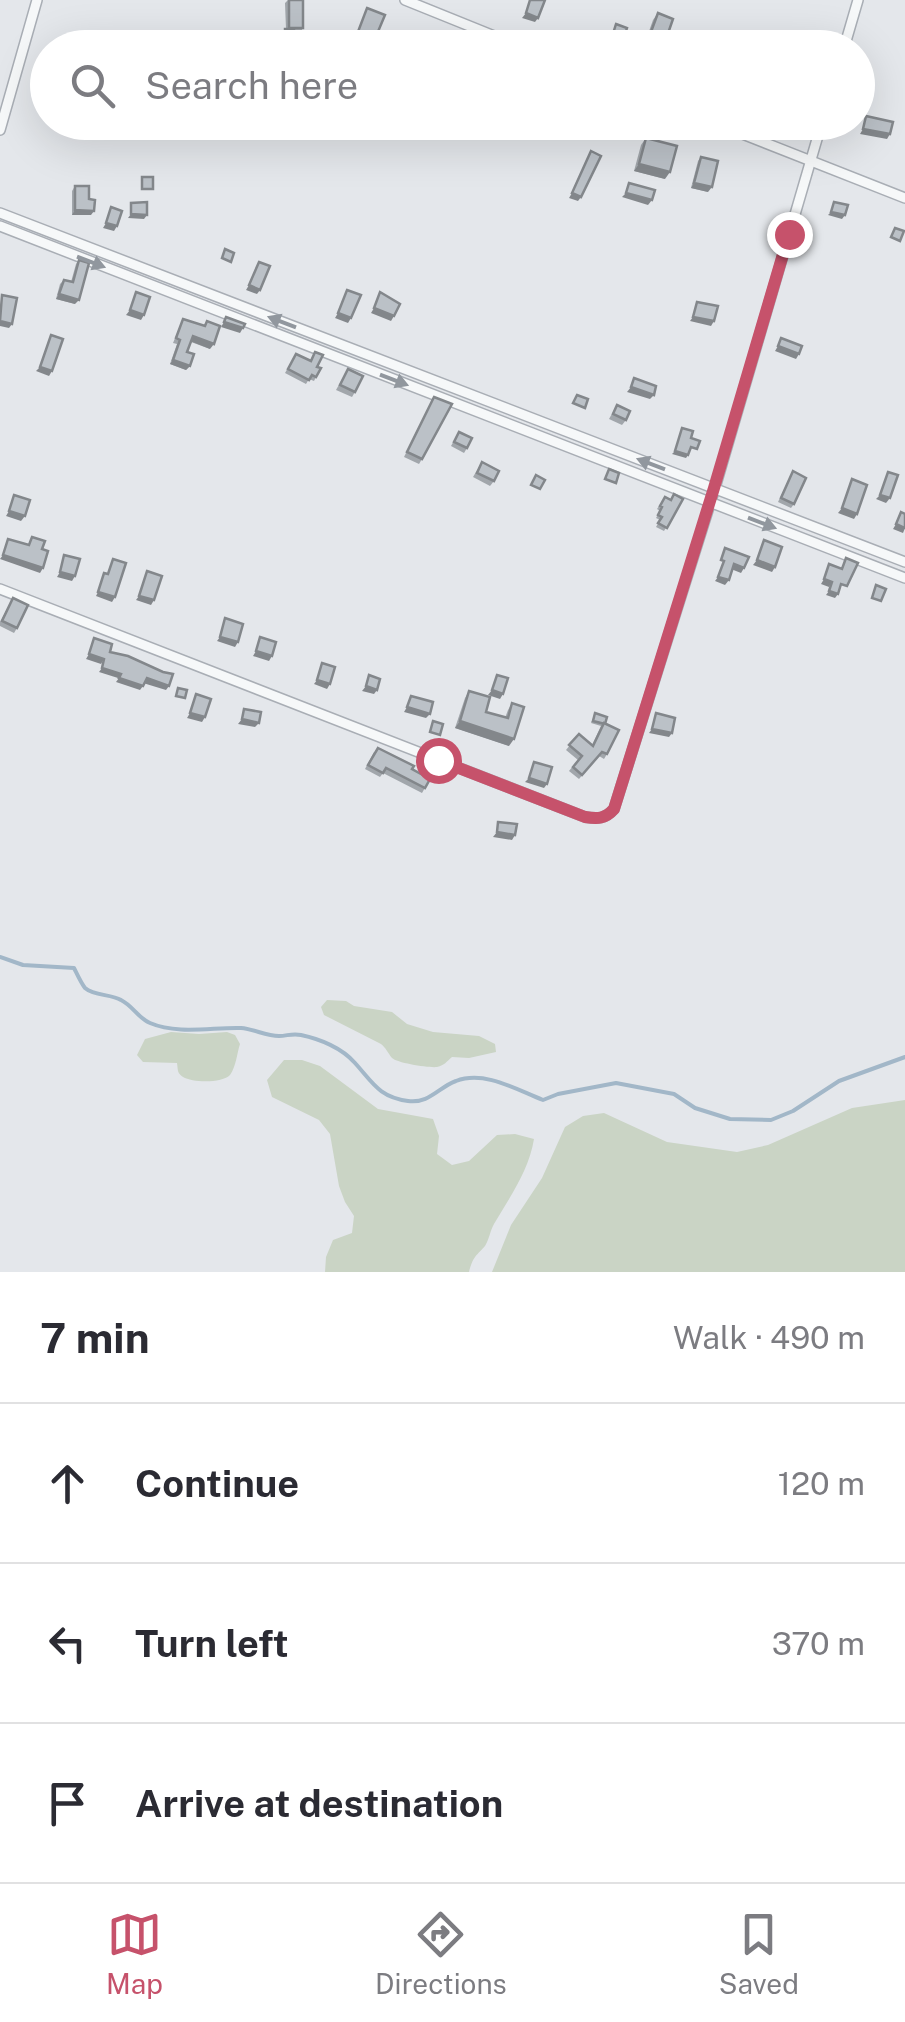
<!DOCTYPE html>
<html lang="en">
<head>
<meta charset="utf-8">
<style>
  :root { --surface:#fff; --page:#f7f7f7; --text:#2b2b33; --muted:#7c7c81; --line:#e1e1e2; --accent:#c6526b }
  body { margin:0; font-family:"Public Sans",sans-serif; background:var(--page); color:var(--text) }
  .stop { position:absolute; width:30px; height:30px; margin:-22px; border:8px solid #c6526b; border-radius:50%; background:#fff }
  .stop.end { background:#c6526b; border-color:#fff; box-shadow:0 2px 10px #0008 }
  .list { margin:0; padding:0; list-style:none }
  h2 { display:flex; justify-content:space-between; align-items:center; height:130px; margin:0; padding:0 40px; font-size:42px }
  h2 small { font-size:32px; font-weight:400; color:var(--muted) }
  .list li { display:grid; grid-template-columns:65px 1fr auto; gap:30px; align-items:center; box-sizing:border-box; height:160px; padding:0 40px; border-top:2px solid var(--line) }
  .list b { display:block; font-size:38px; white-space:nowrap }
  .list em { font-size:32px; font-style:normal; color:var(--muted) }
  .icon { flex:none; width:55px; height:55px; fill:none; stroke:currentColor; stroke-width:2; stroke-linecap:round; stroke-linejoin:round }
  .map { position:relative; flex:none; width:905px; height:1272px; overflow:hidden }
  .search { position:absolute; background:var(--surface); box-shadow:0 10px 40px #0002; left:30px; right:30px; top:30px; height:110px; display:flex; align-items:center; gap:25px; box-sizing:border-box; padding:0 35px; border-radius:55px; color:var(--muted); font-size:38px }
  .sheet { height:610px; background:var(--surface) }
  nav { display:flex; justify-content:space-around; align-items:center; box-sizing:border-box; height:140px; border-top:2px solid var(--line); background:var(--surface); font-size:28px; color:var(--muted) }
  nav a { display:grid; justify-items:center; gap:5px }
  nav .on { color:var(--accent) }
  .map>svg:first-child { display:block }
  .green { fill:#cad4c5 }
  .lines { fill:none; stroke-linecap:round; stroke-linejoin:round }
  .stream { stroke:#a2b7c8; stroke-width:4 }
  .minor-casing { stroke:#a9aeb5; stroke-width:12 }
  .minor { stroke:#f6f8f9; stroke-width:9 }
  .wall { fill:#a1a6ab }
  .shaded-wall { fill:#83878b }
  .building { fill:#bbc1c7; stroke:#83878b; stroke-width:2.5 }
  .oneway { fill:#91979e }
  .route { stroke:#c6526b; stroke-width:12 }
</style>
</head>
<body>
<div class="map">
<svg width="905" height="1272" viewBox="0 0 905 1272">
  <rect width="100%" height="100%" fill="#e4e7eb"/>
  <g class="green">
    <path d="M327 1000 346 1001 354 1006 392 1012 407 1024 433 1032 479 1036 495 1044 496 1052 469 1058 452 1057C446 1062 445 1065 437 1067 429 1068 397 1063 392 1058 388 1053 386 1048 381 1044L324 1015 321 1007Z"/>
    <path d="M171 1032 199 1034 227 1032 235 1035 240 1044C237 1053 236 1067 230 1075 223 1083 193 1083 183 1077 177 1073 178 1070 177 1063L143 1062 137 1055 145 1039Z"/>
    <path d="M284 1060H302L320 1066 378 1109 433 1119 439 1136 437 1154 452 1165 469 1161 497 1135 515 1134 534 1139C529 1170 510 1197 494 1224 490 1231 489 1240 485 1246 475 1257 473 1257 469 1272H325L326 1257 333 1240 352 1233 354 1216 345 1202 339 1186 330 1134 319 1120 272 1097 267 1080Z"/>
    <polygon points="905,1100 905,1272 492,1272 511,1225 542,1178 565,1127 583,1116 604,1113 667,1142 737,1152 768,1145 852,1108"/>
  </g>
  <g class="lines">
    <path class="stream" d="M0 957 23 965 74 968C77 974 81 983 85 988 94 996 111 994 121 1000 133 1006 138 1018 150 1023 178 1035 213 1027 241 1028 254 1029 266 1036 279 1036 287 1036 292 1033 301 1035 320 1039 342 1048 355 1063 373 1083 379 1097 408 1101 429 1104 439 1087 456 1081 485 1070 517 1090 543 1100L558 1094 616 1083 674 1094 695 1108 730 1119 771 1120 793 1111 839 1081 905 1057"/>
    <g class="minor-casing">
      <g id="minor">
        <polyline points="405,0 524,48"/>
        <polyline points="844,48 858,0"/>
        <polyline points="712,122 905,198"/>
        <polyline points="0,130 37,0"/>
        <polyline points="0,213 905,562"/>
        <polyline points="0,226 905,578"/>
        <path d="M0 589 585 817C598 819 605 819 614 809L715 488 822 122"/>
      </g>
    </g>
    <use href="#minor" class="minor"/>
  </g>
  <g class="wall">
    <polygon points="288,0 303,0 303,28 300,33 294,33 294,45 293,48 282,48 282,34 286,29 285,3"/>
    <polygon points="658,13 663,48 643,48 653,20"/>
    <polygon points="646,138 665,179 634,171 641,145"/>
    <polygon points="701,157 708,192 691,188 698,161"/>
    <polygon points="75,186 89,199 91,215 72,215 72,191"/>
    <polygon points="79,260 75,304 56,299 60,284 64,280 71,282 76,264"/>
    <polygon points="183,319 203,326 207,321 210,349 191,342 187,352 190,366 186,370 170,364 177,344 173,343"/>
    <polygon points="315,352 317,367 316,377 314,381 309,379 306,384 285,373 296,354 310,361"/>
    <polygon points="348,369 355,392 352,397 336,390"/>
    <polygon points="434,397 422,459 419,464 404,457"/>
    <polygon points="617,405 626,420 622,425 609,419"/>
    <polygon points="459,432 467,448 464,453 451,446"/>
    <polygon points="482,462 494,481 490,486 473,477"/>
    <polygon points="793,471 794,504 791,508 778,502"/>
    <polygon points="665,497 670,500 683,499 664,531 656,527 660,520 656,518 660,511 657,509"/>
    <polygon points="13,598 17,628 14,633 0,626 0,622"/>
    <polygon points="469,691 486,712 505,718 508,710 512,703 509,746 455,728 465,698"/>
    <polygon points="595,713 605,724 607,754 604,759 599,756 579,779 569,771 578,760 566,750 579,734 592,745 601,726 591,723"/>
    <polygon points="374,752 430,779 422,793 383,773 380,777 365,769"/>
  </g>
  <g class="shaded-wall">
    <polygon points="526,13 538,18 535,22 522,18"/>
    <polygon points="356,37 383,48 365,48 352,42"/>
    <polygon points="611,40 622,44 619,48 607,44"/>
    <polygon points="863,129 890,134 887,139 860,134"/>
    <polygon points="639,164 670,172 665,179 634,171"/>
    <polygon points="694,183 712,187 708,192 691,188"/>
    <polygon points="572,193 581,197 578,201 569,198"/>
    <polygon points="626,193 652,200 648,205 622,197"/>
    <polygon points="75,210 94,211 91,215 72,215"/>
    <polygon points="831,212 845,215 842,219 828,215"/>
    <polygon points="131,214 147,215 144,219 128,218"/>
    <polygon points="106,223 117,226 114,231 103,228"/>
    <polygon points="249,285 260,290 257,294 246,290"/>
    <polygon points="59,294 79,300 75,304 56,299"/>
    <polygon points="374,308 394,316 391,321 371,313"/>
    <polygon points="130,310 144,315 141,320 126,315"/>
    <polygon points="338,313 351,318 348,323 335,318"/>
    <polygon points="693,317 714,321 711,326 690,321"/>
    <polygon points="0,321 12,324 9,328 0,326"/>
    <polygon points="224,322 243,328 240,333 221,327"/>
    <polygon points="193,336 214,344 210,349 190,341"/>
    <polygon points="778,346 799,354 796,359 775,351"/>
    <polygon points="173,360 190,366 186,370 170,364"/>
    <polygon points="40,367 52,371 49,376 36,371"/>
    <polygon points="631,387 654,395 650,399 627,392"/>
    <polygon points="675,451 688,455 686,458 672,454"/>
    <polygon points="880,495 890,498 886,503 876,499"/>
    <polygon points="842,508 857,514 854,519 838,513"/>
    <polygon points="9,511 25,516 21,521 6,516"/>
    <polygon points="896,524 905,528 903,533 893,529"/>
    <polygon points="3,555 43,568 40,573 0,559"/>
    <polygon points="757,560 775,567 772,572 753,565"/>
    <polygon points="734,564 744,568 741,573 731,569"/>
    <polygon points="60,572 75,576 72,581 57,577"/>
    <polygon points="718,577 729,580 725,585 715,581"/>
    <polygon points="824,579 832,582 829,587 821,584"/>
    <polygon points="829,591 838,594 835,598 826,595"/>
    <polygon points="98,592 115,597 112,602 96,596"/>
    <polygon points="139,596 154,600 151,605 136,600"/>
    <polygon points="220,637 238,642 235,647 217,641"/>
    <polygon points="256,651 272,656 269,661 253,656"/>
    <polygon points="89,654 104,659 101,664 86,659"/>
    <polygon points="102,668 121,674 118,678 99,672"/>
    <polygon points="119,678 143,686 140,690 116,682"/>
    <polygon points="147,678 169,686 166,690 143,683"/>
    <polygon points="317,680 330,684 327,689 314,684"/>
    <polygon points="366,686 377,690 374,694 362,691"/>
    <polygon points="492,690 503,694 500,699 488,695"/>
    <polygon points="407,707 430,714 426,718 404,712"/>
    <polygon points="190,713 205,717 202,722 187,718"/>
    <polygon points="242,719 259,723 255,727 238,724"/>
    <polygon points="460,721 514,739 509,746 455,728"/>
    <polygon points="652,729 672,733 669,737 649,733"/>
    <polygon points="529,778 547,784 544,788 525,782"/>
    <polygon points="497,832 515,835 512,840 493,837"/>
  </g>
  <g class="building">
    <rect x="289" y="0" width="14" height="28"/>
    <polygon points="530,0 545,0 538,18 526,13"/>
    <polygon points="367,8 385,15 377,34 411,48 383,48 356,37"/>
    <polygon points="658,13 673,19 663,48 645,48"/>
    <polygon points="616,24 627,28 622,44 611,40"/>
    <rect x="285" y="29" width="9" height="16"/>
    <polygon points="421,37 436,43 434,48 417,48"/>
    <polygon points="866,116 893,122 890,134 863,129"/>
    <polygon points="646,138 677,146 670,172 639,164"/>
    <polygon points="591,151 601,156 581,197 572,193"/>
    <polygon points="701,157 718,161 712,187 694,183"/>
    <rect x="142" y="177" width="11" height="12"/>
    <polygon points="629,183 655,190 652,200 626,193"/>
    <polygon points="75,186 89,186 89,199 95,200 94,211 75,210"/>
    <polygon points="147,202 147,215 131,214 131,203"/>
    <polygon points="834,202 848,205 845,215 831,212"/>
    <polygon points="111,207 122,211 117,226 106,223"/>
    <polygon points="895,228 904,231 900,241 891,237"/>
    <polygon points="225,249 234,253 231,262 222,258"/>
    <polygon points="79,260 89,263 79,300 59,294 64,280 73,282"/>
    <polygon points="259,262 270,266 260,290 249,285"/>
    <polygon points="347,290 361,295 351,318 338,313"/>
    <polygon points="136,292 150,297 144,315 130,310"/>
    <polygon points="380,292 400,304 394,316 374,308"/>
    <polygon points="2,295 17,298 12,324 0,321"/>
    <polygon points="697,302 718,306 714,321 693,317"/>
    <polygon points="226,317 245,324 243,328 224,322"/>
    <polygon points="183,319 205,326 207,321 220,326 214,344 193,336 187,352 194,354 190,366 173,360 180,340 176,338"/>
    <polygon points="51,335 63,339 52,371 40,367"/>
    <polygon points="781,338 802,346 799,354 778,346"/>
    <polygon points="315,352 323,355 317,367 321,368 316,377 312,375 309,380 288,369 296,354 311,361"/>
    <polygon points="348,369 363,376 355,392 340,385"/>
    <polygon points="634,378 656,386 654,395 631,387"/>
    <polygon points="577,395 588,399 585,408 573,403"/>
    <polygon points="434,397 452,404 422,459 407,452"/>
    <polygon points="617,405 630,411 626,420 613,414"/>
    <polygon points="682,428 693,431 691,438 700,441 697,449 691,447 688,455 675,451"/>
    <polygon points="459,432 472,438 467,448 454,442"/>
    <polygon points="482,462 499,471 494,481 477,473"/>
    <polygon points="609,469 619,473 616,483 605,479"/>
    <polygon points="793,471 806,478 794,504 781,498"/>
    <polygon points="888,472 898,475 890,498 880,495"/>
    <polygon points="536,475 545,480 540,489 531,485"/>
    <polygon points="852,479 867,485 857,514 842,508"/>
    <polygon points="674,494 683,499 667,528 658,523 662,517 658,515 662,507 660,506 665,497 671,500"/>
    <polygon points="14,495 30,500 25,516 9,511"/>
    <polygon points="901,512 905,514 905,528 896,524"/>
    <polygon points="32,537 45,541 42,549 48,551 43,568 3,555 8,539 29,545"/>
    <polygon points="764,540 782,547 775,567 757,560"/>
    <polygon points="725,548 749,557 744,568 734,564 729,580 718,577 724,561 721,560"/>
    <polygon points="64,555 80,559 75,576 60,572"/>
    <polygon points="846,558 858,563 847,586 841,584 838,594 829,591 832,582 824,579 829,564 842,569"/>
    <polygon points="113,559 126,563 115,597 98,592 104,573 108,574"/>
    <polygon points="147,571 162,576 154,600 139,596"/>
    <polygon points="876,585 886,589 881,601 872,598"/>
    <polygon points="13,598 28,605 17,628 2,621"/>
    <polygon points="225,618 243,624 238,642 220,637"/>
    <polygon points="260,637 276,642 272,656 256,651"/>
    <polygon points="94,638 112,644 110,652 128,656 163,672 173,674 169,686 147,678 143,686 119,678 121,674 102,668 104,659 89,654"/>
    <polygon points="322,663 335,667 330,684 317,680"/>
    <polygon points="369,675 380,679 377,690 366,686"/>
    <polygon points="497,675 508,678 503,694 492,690"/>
    <polygon points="178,688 187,690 185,698 176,696"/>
    <polygon points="469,691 490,697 486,712 508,718 512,703 524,707 514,739 460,721"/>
    <polygon points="196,694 211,699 205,717 190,713"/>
    <polygon points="411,696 433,702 430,714 407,707"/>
    <polygon points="244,709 261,712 259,723 242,719"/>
    <polygon points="595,713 607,717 605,724 593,721"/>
    <polygon points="656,713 675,718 672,733 652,729"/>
    <polygon points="433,721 443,724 440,735 430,732"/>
    <polygon points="604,723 619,730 607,754 602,752 582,775 573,767 582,756 569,745 579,734 593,746"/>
    <polygon points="378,748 414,766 412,769 430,779 425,788 386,768 383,773 368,765"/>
    <polygon points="534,762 552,767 547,784 529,778"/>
    <polygon points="498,822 517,824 515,835 497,832"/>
  </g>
  <defs><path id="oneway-solid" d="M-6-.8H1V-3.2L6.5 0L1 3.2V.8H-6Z" transform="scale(2.5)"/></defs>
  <g class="oneway">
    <use href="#oneway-solid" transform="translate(91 262) rotate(21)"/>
    <use href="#oneway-solid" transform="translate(282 322) rotate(-159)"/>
    <use href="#oneway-solid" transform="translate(394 380) rotate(21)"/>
    <use href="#oneway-solid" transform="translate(651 464) rotate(-159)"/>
    <use href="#oneway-solid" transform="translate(762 523) rotate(21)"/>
  </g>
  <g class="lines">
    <path class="route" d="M438 760 585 817C598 819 605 819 614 809L714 488 789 234"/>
  </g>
</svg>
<div class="stop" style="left:438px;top:760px"></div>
<div class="stop end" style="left:789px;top:234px"></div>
<div class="search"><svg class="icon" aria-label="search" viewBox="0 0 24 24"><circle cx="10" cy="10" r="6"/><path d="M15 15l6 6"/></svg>Search here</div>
</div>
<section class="sheet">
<h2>7 min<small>Walk · 490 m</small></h2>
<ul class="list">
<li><svg class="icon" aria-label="ahead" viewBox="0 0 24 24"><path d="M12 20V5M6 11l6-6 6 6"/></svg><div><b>Continue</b></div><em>120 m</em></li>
<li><svg class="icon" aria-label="left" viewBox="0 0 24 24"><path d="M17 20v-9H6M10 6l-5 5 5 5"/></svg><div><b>Turn left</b></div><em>370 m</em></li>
<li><svg class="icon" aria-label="arrive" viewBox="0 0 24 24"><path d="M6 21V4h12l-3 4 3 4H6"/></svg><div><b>Arrive at destination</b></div></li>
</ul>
</section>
<nav>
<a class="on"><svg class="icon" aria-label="map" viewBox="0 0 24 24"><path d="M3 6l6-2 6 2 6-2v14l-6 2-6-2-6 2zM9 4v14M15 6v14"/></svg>Map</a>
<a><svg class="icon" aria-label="directions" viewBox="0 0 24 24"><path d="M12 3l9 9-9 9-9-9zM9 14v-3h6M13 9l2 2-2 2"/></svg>Directions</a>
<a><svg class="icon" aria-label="saved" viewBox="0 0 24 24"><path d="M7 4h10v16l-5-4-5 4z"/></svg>Saved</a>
</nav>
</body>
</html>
